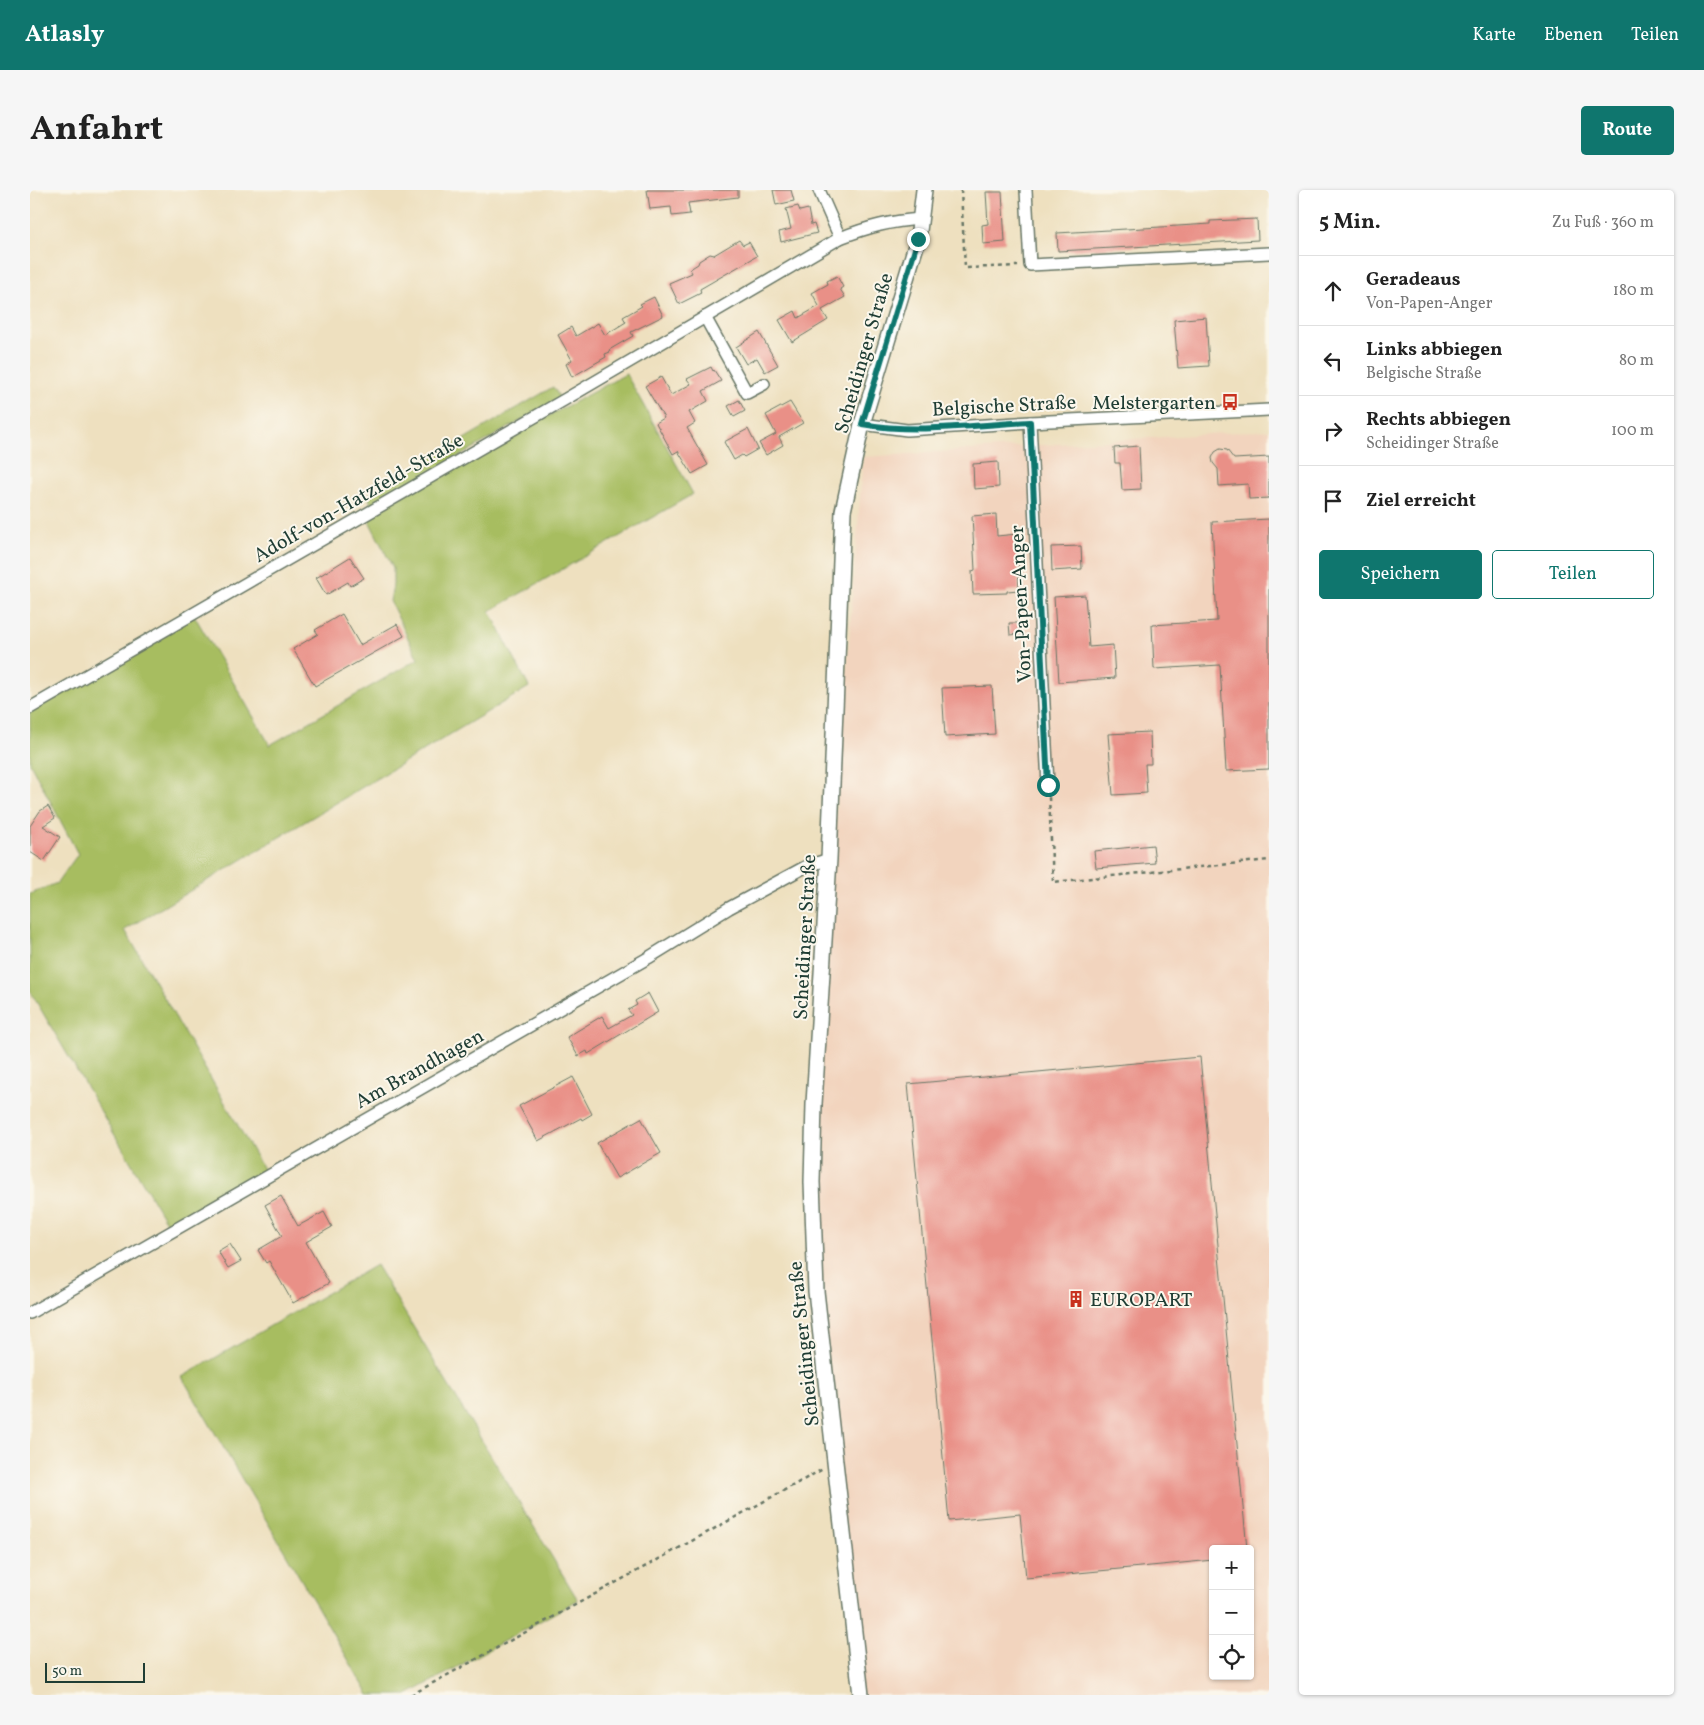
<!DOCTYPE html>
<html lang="de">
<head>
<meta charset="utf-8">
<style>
  :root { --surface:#fff; --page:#f6f6f6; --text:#222; --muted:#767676; --line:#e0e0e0; --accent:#0f766e }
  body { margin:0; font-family:Vollkorn,serif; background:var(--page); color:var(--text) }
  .controls { position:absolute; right:15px; bottom:15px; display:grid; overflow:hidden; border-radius:5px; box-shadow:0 1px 4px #0004 }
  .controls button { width:45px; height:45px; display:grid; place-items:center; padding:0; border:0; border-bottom:1px solid var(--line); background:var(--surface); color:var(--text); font:25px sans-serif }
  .scale { position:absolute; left:15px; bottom:12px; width:100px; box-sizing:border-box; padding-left:5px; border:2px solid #1f3d34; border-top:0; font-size:14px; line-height:18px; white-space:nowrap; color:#1f3d34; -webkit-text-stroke:4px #fbf7ec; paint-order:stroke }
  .stop { position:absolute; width:15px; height:15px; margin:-11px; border:4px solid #0f766e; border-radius:50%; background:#fff }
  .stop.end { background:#0f766e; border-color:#fff; box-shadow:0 1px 5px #0008 }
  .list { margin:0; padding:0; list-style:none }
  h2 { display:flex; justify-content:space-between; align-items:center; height:65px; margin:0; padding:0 20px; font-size:21px }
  h2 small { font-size:16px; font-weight:400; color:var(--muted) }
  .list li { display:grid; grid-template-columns:32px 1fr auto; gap:15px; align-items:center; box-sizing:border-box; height:70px; padding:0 20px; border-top:1px solid var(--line) }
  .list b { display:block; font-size:19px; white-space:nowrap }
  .list p { margin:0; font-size:16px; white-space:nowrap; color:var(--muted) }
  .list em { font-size:16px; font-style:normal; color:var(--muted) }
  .actions { display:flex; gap:10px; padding:15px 20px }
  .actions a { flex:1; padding:11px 0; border:1px solid var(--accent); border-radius:5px; text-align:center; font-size:18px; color:var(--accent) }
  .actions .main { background:var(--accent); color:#fff }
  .icon { flex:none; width:28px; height:28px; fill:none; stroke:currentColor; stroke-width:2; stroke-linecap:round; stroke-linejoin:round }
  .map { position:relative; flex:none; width:1239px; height:1505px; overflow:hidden; border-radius:5px }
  header { display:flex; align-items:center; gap:30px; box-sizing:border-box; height:70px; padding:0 25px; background:var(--accent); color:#fff }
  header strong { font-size:24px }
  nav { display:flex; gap:28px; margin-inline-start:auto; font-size:18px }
  .intro { display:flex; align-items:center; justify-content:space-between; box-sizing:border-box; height:120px; padding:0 30px }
  h1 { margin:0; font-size:35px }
  .button { padding:12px 22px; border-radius:5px; background:var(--accent); color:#fff; font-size:18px; font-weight:700 }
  main { display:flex; gap:30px; padding:0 30px }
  aside { flex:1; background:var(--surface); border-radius:5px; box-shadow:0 1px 4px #0004 }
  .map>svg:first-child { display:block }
  .built { fill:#f2d4be; fill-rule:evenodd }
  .green { fill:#a7bd61; stroke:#637d4a }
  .building { fill:#e99087 }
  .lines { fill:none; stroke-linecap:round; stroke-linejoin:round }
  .minor-casing { stroke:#677665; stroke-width:14 }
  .secondary-casing { stroke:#677665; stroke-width:18 }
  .path { stroke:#677665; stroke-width:2.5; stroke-dasharray:4 4; stroke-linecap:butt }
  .minor { stroke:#fff; stroke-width:11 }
  .secondary { stroke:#fff; stroke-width:15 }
  .route { stroke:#0f766e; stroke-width:6 }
  .labels { text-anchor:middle; stroke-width:4; stroke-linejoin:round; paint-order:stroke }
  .street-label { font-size:20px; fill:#1f3d34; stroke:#fbf7ec }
  .poi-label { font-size:20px; fill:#1f3d34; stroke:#fbf7ec; text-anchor:end }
</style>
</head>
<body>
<header>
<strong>Atlasly</strong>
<nav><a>Karte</a><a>Ebenen</a><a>Teilen</a></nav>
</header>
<div class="intro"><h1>Anfahrt</h1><a class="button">Route</a></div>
<main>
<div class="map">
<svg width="1239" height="1505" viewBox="0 0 1239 1505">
  <rect width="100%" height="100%" fill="#fbf7ec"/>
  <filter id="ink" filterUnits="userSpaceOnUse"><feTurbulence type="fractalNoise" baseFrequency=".02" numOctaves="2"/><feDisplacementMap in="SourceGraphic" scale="10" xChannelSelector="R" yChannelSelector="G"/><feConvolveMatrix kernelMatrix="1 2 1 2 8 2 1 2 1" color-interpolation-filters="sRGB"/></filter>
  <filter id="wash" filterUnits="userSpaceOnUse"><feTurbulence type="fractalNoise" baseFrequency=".0096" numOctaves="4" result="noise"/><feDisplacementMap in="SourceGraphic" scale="20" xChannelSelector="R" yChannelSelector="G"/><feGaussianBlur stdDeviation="1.12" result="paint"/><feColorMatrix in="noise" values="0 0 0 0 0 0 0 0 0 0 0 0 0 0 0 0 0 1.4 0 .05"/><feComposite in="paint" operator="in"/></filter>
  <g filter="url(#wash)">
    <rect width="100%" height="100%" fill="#eee0bf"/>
    <path class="built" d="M1239 240V1505H831L797 1186 784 914 833 267ZM1183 1359H1220V1486H1183Z"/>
    <g class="green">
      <polygon points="596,184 663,304 460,421 499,497 95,740 236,984 140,1039 0,801 0,704 27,693 48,664 0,573 0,519 164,425 240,555 388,469 360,411 363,395 363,378 336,325"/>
      <polygon points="523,197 530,208 342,317 338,305"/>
      <polygon points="346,1075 548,1410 377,1505 339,1505 152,1187"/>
    </g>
    <g id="blocks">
      <g class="building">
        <polygon points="617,0 708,0 708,7 658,13 660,24 642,26 641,17 620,19"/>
        <polygon points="743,0 761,0 764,11 746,15"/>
        <polygon points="956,2 972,2 975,52 953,54 952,35 958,34"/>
        <polygon points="768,16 770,21 778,19 781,35 784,34 787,43 751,52 749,42 761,39 756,19"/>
        <polygon points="1227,29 1228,50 1028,61 1027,43 1148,36 1180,34 1180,31"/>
        <polygon points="709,50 713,55 719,52 727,66 670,99 671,103 649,114 639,93 662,83 660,79 668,74 669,71 680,64 684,65"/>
        <polygon points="807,86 813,97 810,99 815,107 792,120 798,130 762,152 749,130 765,121 768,128 789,116 782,103 798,94 797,91"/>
        <polygon points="624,107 633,126 601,142 603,146 579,160 580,162 575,164 576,167 542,187 536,174 542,170 528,145 541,137 546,146 568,133 575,145 596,132 593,127 612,116 610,114"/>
        <polygon points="1176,127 1179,176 1148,178 1144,130"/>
        <polygon points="729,142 748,175 735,182 727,168 716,174 706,157"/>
        <polygon points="681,177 683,181 684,180 691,191 673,201 678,211 659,222 665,233 657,238 678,275 662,284 648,261 643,264 626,233 634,228 615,196 631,187 641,205 661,194 657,189"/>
        <polygon points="709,210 715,221 704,227 698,216"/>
        <polygon points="760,212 773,233 749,247 753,255 736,265 729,253 746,244 736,225"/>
        <polygon points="718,239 728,259 714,267 712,265 704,270 694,252"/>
        <polygon points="1109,256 1111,299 1092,300 1090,273 1085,273 1084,258"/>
        <polygon points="1190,259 1197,260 1204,269 1239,267 1239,308 1219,309 1218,294 1189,296 1188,279 1183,273 1182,268 1185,262"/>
        <polygon points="968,272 969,297 944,299 943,274"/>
        <polygon points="966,324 967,346 987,344 989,400 977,401 977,403 943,404 942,381 945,380 942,326"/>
        <polygon points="1239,329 1239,579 1196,581 1190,475 1124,479 1122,435 1187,431 1182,332"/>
        <polygon points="1051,356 1052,379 1022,381 1021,357"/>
        <polygon points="320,367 334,388 320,396 318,392 296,405 286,388"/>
        <polygon points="1055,405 1059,457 1083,455 1085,488 1029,492 1024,407"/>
        <polygon points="312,424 330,455 367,434 374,446 285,496 263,459 288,444 285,440"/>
        <polygon points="979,433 990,433 991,444 980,445"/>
        <polygon points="962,496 965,544 915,547 912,498"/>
        <polygon points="1120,542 1121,574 1115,574 1117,603 1083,605 1078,544"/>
        <polygon points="18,616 25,628 13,636 30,647 14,671 0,662 0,636 10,621"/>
        <polygon points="1123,655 1125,673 1066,678 1064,661"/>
        <polygon points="618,803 628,822 558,864 557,861 548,866 537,847 572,826 579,838 602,825 598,820 607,815 605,811"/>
        <polygon points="1170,867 1217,1359 1183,1359 1183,1370 996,1388 990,1324 919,1331 878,894"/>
        <polygon points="543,887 562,924 552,930 551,928 508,951 489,916"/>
        <polygon points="611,928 631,963 587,988 567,953"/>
        <polygon points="251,1006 268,1036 294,1022 302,1037 276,1052 299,1093 263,1113 239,1071 236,1073 228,1060 252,1046 235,1015"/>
        <polygon points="200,1054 211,1071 198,1078 188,1061"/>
      </g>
    </g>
  </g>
  <g filter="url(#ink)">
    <use href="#blocks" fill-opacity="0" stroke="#677665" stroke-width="1"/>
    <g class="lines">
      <g class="minor-casing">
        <g id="minor">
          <polyline points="789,0 810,48"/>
          <polyline points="996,0 1000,75 1239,63"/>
          <polyline points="675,127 717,203 734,194"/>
          <polyline points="1000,232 1018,595"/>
          <polyline points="832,234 877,240 1000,232 1239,220"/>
          <path d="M0 518 534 210 810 48C838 37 861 31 891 29"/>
          <polyline points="0,1123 618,768 699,718 775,677 799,669"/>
        </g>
      </g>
      <g class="secondary-casing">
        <polyline id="secondary" points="831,1505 786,1101 782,992 784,914 799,669 813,321 832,234 888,49 894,0"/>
      </g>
      <g class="path">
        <polyline points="931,0 935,78 988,76"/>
        <polyline points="1019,607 1023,692 1239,670"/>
        <polyline points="381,1505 793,1279"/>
      </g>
      <use href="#minor" class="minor"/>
      <use href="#secondary" class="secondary"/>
    </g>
  </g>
  <g class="lines" filter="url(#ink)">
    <path class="route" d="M888 49 832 234C887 244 944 235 1000 232L1018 595"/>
  </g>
  <defs>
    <g id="bus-bare" transform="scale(1.35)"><path d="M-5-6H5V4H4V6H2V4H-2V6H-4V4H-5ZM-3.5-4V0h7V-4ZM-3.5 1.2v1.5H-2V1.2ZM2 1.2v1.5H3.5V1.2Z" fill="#c8321e" stroke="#fbf7ec" stroke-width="2.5" paint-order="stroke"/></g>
    <g id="building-bare" transform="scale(1.35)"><path d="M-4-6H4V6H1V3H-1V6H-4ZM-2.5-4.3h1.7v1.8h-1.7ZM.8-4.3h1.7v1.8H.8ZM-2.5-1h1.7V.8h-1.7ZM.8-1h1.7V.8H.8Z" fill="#c8321e" stroke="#fbf7ec" stroke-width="2.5" paint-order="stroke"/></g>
  </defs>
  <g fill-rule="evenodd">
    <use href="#bus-bare" x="1200" y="212"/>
    <use href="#building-bare" x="1046" y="1109"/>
  </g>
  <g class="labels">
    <g class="street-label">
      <text transform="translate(833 163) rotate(-74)" y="7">Scheidinger Straße</text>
      <text transform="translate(974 215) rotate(-3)" y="7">Belgische Straße</text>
      <text transform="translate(328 307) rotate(-30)" y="7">Adolf-von-Hatzfeld-Straße</text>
      <text transform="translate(990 414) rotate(-93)" y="7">Von-Papen-Anger</text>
      <text transform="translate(774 747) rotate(-87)" y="7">Scheidinger Straße</text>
      <text transform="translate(389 878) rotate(-29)" y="7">Am Brandhagen</text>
      <text transform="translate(773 1154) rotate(-96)" y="7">Scheidinger Straße</text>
    </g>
    <g class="poi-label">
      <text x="1186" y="219">Melstergarten</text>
      <text x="1060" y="1116" text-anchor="start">EUROPART</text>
    </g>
  </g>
</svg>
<div class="controls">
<button>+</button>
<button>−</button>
<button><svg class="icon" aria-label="locate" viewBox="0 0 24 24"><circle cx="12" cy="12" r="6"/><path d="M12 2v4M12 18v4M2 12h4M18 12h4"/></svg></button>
</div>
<div class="scale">50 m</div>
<div class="stop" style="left:1018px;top:595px"></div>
<div class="stop end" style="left:888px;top:49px"></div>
</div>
<aside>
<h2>5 Min.<small>Zu Fuß · 360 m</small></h2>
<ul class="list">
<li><svg class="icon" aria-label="ahead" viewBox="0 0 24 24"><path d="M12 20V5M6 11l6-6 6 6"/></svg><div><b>Geradeaus</b><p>Von-Papen-Anger</p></div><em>180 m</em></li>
<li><svg class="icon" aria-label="left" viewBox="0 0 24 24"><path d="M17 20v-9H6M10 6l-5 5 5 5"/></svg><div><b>Links abbiegen</b><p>Belgische Straße</p></div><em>80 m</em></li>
<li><svg class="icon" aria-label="right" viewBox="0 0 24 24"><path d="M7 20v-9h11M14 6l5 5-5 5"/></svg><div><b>Rechts abbiegen</b><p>Scheidinger Straße</p></div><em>100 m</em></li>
<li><svg class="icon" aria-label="arrive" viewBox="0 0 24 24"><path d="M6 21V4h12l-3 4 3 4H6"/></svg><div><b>Ziel erreicht</b></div></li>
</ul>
<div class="actions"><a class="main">Speichern</a><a>Teilen</a></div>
</aside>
</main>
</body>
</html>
